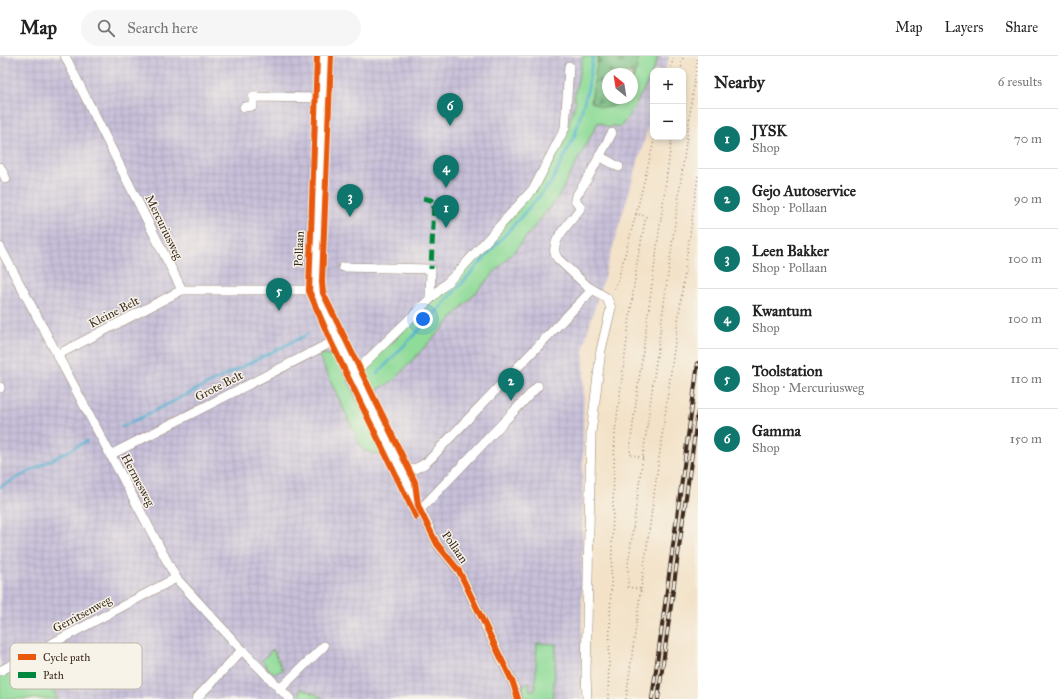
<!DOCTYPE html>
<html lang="en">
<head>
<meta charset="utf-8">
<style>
  :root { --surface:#fff; --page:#f6f6f6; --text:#222; --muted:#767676; --line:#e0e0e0; --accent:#0f766e }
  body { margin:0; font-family:"IM FELL Great Primer",serif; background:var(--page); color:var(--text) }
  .controls { position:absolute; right:12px; top:12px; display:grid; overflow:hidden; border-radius:8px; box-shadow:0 2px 6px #0003 }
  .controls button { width:36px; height:36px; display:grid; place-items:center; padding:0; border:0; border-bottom:1px solid var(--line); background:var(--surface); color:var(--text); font:20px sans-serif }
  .compass { position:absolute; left:602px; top:12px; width:36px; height:36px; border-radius:50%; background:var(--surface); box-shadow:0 2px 6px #0003; rotate:330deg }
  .you { position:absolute; left:423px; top:263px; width:14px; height:14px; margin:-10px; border:3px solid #fff; border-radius:50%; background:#1a73e8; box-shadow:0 0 0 6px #1a73e833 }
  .badge { display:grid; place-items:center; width:26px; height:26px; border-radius:50%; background:var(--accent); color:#fff; font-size:13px; font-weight:700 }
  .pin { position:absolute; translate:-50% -33px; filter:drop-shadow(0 1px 2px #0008) }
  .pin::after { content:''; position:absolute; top:21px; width:14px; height:12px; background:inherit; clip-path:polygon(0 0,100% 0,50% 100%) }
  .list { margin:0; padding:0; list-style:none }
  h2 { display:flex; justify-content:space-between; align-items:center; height:52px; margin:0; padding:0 16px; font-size:17px }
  h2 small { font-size:13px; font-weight:400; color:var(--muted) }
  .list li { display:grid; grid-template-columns:26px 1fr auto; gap:12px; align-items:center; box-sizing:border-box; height:60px; padding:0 16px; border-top:1px solid var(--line) }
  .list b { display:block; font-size:15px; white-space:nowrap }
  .list p { margin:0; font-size:13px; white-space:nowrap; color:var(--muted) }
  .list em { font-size:13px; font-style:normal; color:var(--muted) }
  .icon { flex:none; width:22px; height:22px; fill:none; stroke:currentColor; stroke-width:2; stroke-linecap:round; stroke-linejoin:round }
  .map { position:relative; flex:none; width:698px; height:643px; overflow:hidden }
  header { display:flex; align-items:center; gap:24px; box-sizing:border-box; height:56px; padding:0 20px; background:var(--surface); border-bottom:1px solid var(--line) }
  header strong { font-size:19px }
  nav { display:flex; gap:22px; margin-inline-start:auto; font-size:14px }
  .search { width:280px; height:36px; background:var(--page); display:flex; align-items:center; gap:10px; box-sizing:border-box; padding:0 14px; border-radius:22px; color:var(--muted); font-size:15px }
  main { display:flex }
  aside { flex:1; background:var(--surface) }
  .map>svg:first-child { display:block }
  .industrial { fill:url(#industrial-grid); fill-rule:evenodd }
  .green { fill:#8fdb98; stroke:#65825b }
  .forest { fill:url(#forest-firs); stroke:#57724f }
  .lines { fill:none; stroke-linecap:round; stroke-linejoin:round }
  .stream { stroke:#53b2d2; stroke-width:2.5 }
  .minor-casing { stroke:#978673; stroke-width:10 }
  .path { stroke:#978673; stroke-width:1.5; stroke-dasharray:1 3; stroke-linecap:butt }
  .minor { stroke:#fff; stroke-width:9 }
  .rail-casing { stroke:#3b2a1e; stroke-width:4 }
  .rail { stroke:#f7f3e8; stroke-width:2.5; stroke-dasharray:8; stroke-linecap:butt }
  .quiet { stroke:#00873e; stroke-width:5; stroke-dasharray:10 5; stroke-linecap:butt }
  .cycleway-casing { stroke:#f7f3e8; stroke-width:8 }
  .cycleway { stroke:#e8590c; stroke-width:6 }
  .labels { text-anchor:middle; stroke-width:3; stroke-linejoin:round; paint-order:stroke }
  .street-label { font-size:12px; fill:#3b2a1e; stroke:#f7f3e8 }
  .key { fill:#f7f3e8; stroke:#bfb7ab; stroke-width:1 }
  .key-label { font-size:11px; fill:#3b2a1e }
</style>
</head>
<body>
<header>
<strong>Map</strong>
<div class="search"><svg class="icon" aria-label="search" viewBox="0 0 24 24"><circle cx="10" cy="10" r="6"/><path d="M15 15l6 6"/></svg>Search here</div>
<nav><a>Map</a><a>Layers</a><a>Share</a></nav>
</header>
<main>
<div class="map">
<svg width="698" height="643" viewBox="0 0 698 643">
  <defs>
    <pattern id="industrial-grid" width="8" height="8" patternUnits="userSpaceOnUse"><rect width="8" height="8" fill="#c7c0d9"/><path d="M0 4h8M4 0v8" fill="none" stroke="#aca5ba"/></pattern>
    <pattern id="forest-firs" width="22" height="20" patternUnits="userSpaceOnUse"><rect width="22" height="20" fill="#73bb80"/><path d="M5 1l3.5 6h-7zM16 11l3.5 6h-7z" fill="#609868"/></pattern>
  </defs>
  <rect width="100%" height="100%" fill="#f7f3e8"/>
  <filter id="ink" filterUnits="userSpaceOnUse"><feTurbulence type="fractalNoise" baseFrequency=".025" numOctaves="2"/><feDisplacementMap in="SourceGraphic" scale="8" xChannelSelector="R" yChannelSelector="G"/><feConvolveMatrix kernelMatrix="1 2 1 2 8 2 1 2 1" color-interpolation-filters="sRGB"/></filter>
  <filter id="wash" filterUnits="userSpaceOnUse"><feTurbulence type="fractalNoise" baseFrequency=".012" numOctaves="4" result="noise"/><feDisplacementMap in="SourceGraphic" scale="16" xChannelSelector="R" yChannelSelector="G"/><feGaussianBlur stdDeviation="0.9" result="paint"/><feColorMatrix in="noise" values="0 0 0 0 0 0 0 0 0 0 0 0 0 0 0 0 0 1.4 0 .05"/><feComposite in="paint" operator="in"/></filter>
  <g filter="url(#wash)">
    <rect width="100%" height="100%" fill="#f3e2c8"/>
    <path class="industrial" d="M0 0H669L665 15H653V55L584 288 581 643H0ZM608 18H632V42H608Z"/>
    <g class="green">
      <path d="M583 0H598L591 46H620L622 42H632V25L636 15 639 0H658C655 15 630 62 619 72L612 69 610 72 598 66 558 141 518 191 393 325 373 336 367 323 365 313 387 288H391L510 163 537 129 553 105 564 83 576 45 574 41Z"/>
      <polygon points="323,298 336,300 382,396 378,399 362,393 319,300"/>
      <polygon points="537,587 556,588 553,643 526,643 522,630 530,626 529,634 535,634"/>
      <polygon points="273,593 283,614 276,617 272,616 262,605"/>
      <path d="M35 602C40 603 41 606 43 610L41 612 58 643H0V620C8 616 15 610 22 618L30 613 29 607 32 604Z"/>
      <polygon points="301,632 322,641 321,643 301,643 300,637"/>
    </g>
    <path class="forest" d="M598 0H639L636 15 632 25V18H608V42H622C613 55 603 53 591 46Z"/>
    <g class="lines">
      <g class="stream">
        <polyline points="377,318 439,253 551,127 575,79 588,32 593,0"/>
        <polyline points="122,371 308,278"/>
        <polyline points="0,431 87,385"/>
      </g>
    </g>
  </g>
  <g filter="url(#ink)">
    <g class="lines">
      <g class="minor-casing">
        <g id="minor">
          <polyline points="65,0 182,234 316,234"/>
          <polyline points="324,0 315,225 317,238 437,488 459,515 513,627 518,643"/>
          <polyline points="244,51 253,50 253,41 322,42"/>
          <polyline points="599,100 619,111"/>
          <polyline points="0,111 6,123"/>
          <polyline points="0,191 176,522 242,594 290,643"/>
          <polyline points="343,211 431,213 430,243"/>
          <polyline points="57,299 182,234"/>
          <polyline points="354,317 460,214 534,132 565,72 569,10"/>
          <polyline points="0,331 0,332"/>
          <polyline points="110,399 338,283"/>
          <path d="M402 416C424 412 429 405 443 389L592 234"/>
          <polyline points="415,459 538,330"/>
          <polyline points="0,615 176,522"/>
          <polyline points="280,633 324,590"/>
          <polyline points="196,643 242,594"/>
          <path d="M587 643 586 619 591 378 601 294 611 252 607 242 587 230 558 203C545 187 573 165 581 151L575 144V142L589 120 612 77"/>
        </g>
      </g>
      <g class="path">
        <polyline points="670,15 674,0"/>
        <polyline points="681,15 683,0"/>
        <polyline points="636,158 655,81"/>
        <polyline points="643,402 630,398 631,383 672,81"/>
        <polyline points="641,533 698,120"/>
        <polyline points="274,594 285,615"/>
        <polyline points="608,643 615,376 637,207 646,160 636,158 618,224 613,235"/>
        <polyline points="626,643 641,533 628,531 628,509 698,0"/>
      </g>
      <use href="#minor" class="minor"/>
      <g class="rail-casing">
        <g id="rail">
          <polyline points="652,643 698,307"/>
          <polyline points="658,643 698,355"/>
        </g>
      </g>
      <use href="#rail" class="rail"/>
      <polyline class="quiet" points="423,142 431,144 434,148 431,213"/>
      <g class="cycleway-casing">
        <g id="cycleway">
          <polyline points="317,0 309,235 331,286 416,461"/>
          <polyline points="331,0 322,226 323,237 415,426 418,449 420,454 437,488 459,515 513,627 518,643"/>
        </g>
      </g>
      <use href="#cycleway" class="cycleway"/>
    </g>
  </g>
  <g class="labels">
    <g class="street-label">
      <text transform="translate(164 171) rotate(64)" y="4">Mercuriusweg</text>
      <text transform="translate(299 193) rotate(-88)" y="4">Pollaan</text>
      <text transform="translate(114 256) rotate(-27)" y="4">Kleine Belt</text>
      <text transform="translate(219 330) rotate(-27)" y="4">Grote Belt</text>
      <text transform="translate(138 424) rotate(62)" y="4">Hermesweg</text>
      <text transform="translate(455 491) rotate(55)" y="4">Pollaan</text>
      <text transform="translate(82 558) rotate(-28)" y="4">Gerritsenweg</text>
    </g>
  </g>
  <rect x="10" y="587" width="132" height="46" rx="6" class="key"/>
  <rect x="18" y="598" width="18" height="6" fill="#e8590c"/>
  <rect x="18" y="616" width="18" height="6" fill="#00873e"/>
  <g class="key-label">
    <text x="43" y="605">Cycle path</text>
    <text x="43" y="623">Path</text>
  </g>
</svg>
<div class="controls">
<button>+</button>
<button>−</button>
</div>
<svg class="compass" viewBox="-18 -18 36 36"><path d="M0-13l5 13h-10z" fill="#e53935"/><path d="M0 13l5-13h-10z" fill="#767676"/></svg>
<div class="you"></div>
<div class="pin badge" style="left:446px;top:172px">1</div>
<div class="pin badge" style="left:511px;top:345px">2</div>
<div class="pin badge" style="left:350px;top:161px">3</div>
<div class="pin badge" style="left:446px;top:132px">4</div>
<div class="pin badge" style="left:279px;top:255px">5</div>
<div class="pin badge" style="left:450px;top:70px">6</div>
</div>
<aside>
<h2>Nearby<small>6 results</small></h2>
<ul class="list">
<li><span class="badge">1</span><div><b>JYSK</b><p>Shop</p></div><em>70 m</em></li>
<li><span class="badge">2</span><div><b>Gejo Autoservice</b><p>Shop · Pollaan</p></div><em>90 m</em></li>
<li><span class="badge">3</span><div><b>Leen Bakker</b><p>Shop · Pollaan</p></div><em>100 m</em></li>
<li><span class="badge">4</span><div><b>Kwantum</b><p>Shop</p></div><em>100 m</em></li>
<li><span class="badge">5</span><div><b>Toolstation</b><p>Shop · Mercuriusweg</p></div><em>110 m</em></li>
<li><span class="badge">6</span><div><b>Gamma</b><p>Shop</p></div><em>150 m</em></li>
</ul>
</aside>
</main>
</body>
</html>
